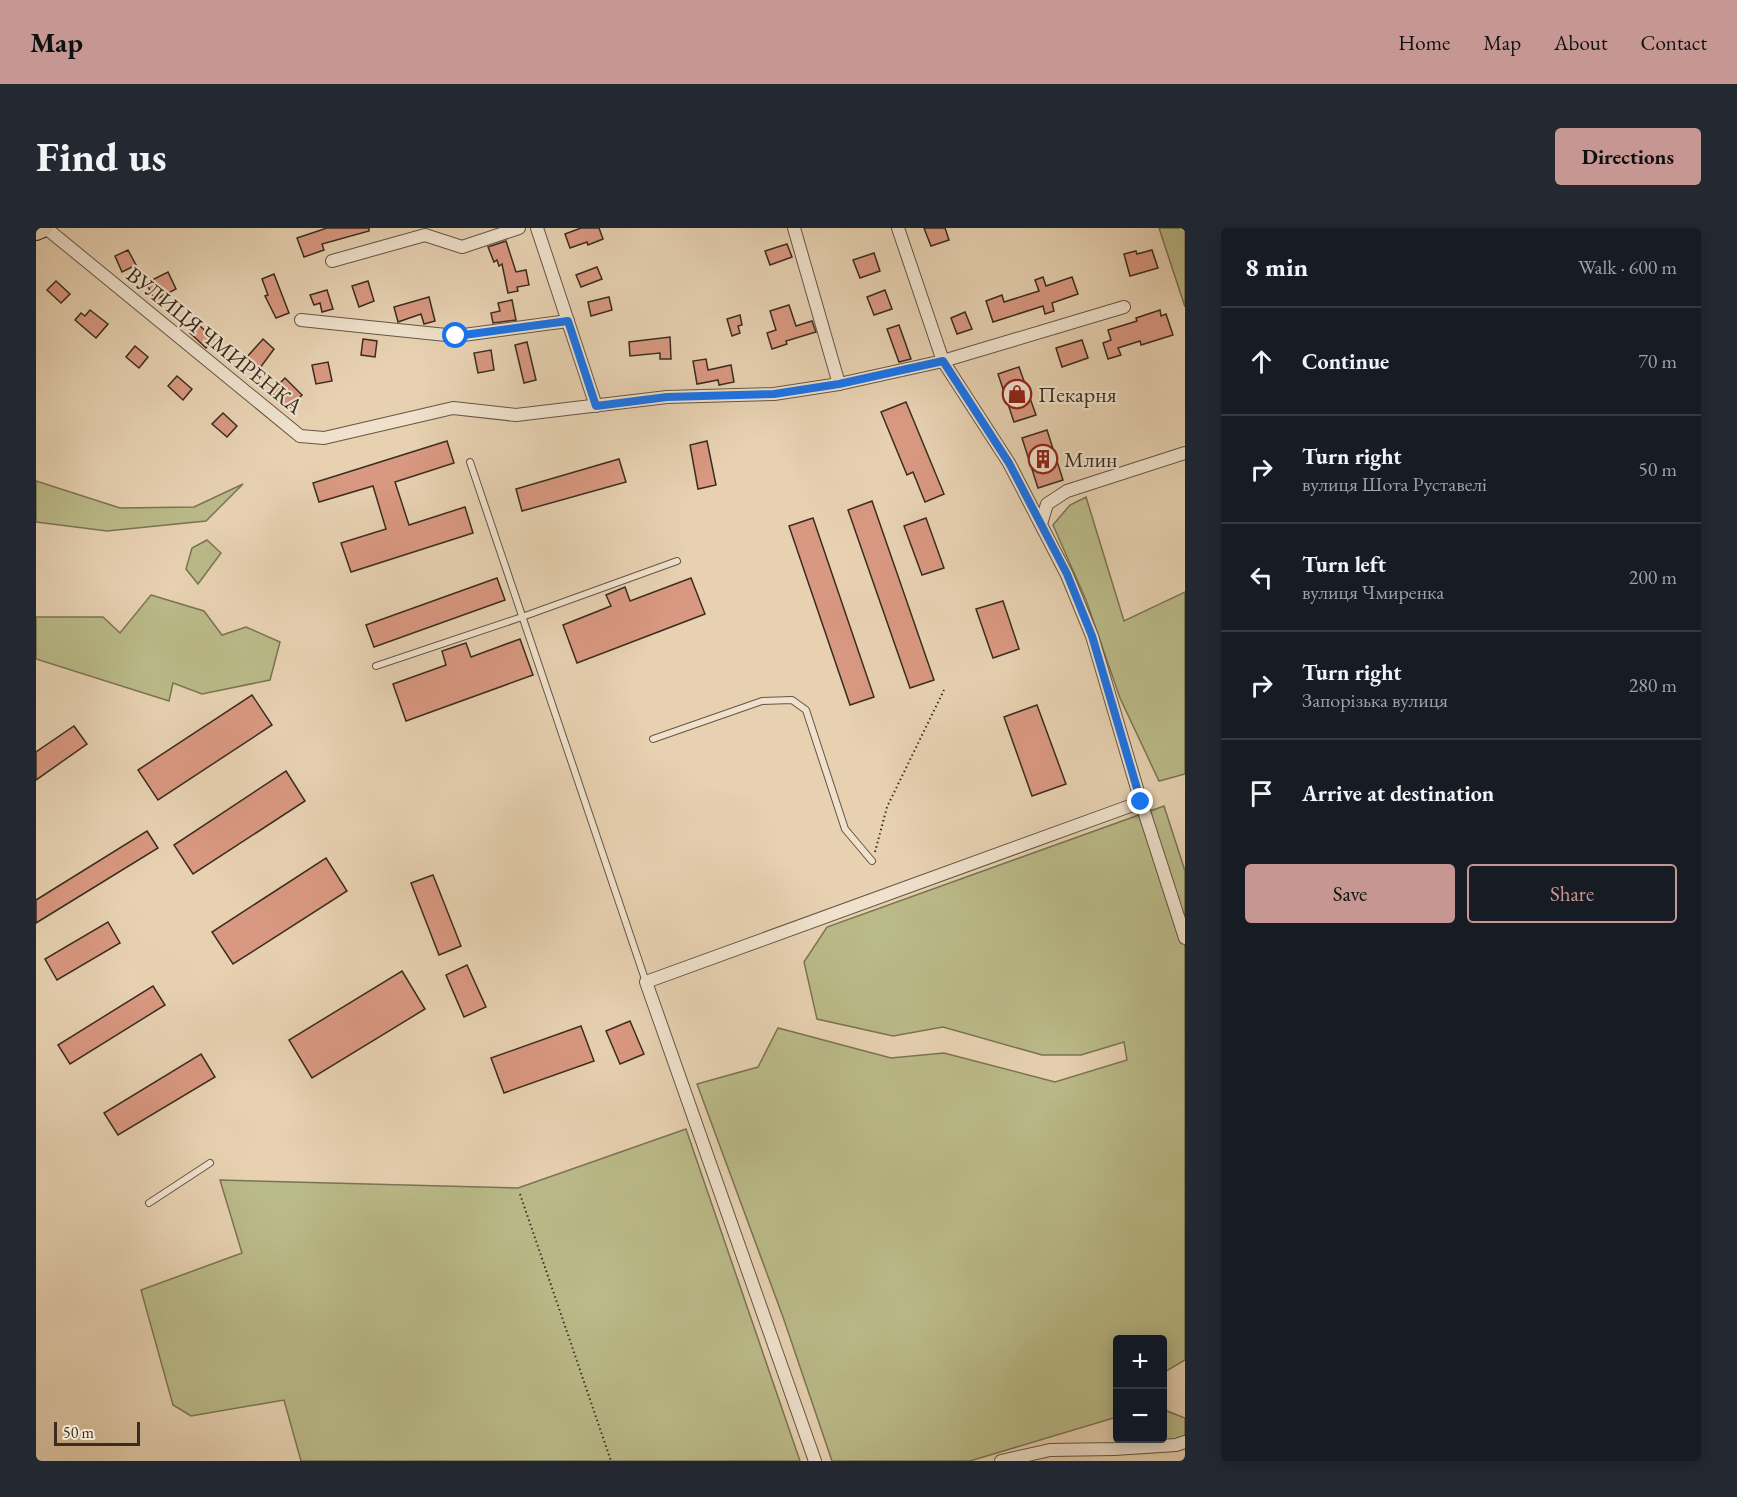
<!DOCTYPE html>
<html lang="en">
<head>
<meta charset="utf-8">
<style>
  :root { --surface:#171b24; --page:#242831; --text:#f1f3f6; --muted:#9ea1a6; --line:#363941; --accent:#c59692 }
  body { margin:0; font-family:"EB Garamond",serif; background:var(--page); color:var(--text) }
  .controls { position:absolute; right:18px; bottom:18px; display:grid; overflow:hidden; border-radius:6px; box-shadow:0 3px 15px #0003 }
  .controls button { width:54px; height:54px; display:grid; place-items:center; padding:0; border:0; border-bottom:2px solid var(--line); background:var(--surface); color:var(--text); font:30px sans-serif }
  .scale { position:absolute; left:18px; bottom:15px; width:86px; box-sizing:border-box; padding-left:6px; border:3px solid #3a2d20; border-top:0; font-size:16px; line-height:21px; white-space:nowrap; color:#3a2d20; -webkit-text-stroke:4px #efe1cc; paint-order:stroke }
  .stop { position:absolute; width:18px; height:18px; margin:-14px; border:4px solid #1a73e8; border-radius:50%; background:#fff }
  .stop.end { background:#1a73e8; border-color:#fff; box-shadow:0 2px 6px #0008 }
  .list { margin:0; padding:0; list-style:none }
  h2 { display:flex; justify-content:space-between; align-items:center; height:78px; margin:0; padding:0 24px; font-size:26px }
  h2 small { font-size:20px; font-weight:400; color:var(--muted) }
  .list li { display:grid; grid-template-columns:39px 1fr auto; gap:18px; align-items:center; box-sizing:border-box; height:108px; padding:0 24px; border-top:2px solid var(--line) }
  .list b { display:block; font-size:22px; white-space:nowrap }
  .list p { margin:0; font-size:20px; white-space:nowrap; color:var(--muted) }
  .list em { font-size:20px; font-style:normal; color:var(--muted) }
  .actions { display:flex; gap:12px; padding:18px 24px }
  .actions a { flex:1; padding:14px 0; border:2px solid var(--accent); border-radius:6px; text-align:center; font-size:21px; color:var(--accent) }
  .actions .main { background:var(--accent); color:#111 }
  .icon { flex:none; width:33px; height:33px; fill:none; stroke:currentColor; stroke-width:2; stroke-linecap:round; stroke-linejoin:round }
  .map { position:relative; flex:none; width:1149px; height:1233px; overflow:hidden; border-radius:6px }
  header { display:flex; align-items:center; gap:36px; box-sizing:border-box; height:84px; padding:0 30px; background:var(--accent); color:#111 }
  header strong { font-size:28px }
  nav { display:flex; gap:33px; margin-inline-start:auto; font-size:21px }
  .intro { display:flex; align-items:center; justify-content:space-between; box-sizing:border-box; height:144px; padding:0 36px }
  h1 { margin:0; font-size:42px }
  .button { padding:15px 27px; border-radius:6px; background:var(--accent); color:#111; font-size:21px; font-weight:700 }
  main { display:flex; gap:36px; padding:0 36px }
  aside { flex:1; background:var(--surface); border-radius:6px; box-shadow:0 3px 15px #0003 }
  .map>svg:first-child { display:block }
  .green { fill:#baba88; stroke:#7a7454; stroke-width:1.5 }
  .building { fill:#d99881; stroke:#3a2d20; stroke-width:1.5 }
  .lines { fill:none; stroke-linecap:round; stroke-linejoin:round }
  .service-casing { stroke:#655644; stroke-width:8 }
  .minor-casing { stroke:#655644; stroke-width:14 }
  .primary-casing { stroke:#3a2d20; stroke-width:20 }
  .path { stroke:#3a2d20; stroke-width:2; stroke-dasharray:1.5 3; stroke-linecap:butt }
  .service { stroke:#efe1cc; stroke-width:6 }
  .minor { stroke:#efe1cc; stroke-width:12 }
  .primary { stroke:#e7d1b1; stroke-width:18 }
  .route { stroke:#1a73e8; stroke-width:8 }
  .labels { text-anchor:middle; stroke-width:4.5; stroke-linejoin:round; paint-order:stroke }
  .street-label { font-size:22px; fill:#3a2d20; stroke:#efe1cc }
  .poi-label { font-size:22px; fill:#3a2d20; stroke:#efe1cc; text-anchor:start }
</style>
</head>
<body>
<header>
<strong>Map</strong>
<nav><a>Home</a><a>Map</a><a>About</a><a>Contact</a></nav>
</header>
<div class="intro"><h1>Find us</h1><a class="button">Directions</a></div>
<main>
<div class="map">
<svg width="1149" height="1233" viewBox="0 0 1149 1233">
  <rect width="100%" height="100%" fill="#e7d1b1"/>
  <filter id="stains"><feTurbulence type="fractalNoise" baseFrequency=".00333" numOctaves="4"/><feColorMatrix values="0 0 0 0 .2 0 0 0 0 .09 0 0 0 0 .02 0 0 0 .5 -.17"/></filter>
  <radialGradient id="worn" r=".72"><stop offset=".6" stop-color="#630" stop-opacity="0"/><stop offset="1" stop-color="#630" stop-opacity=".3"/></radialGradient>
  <g class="green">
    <polygon points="1123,0 1149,0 1149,79"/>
    <polygon points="0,253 84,280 158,279 207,256 170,293 71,303 0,294"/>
    <polygon points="1050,269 1088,393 1149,364 1149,546 1123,553 1084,470 1050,372 1017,297 1034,277"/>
    <polygon points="171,312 185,325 162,356 150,341 156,320"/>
    <polygon points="115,367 168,383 186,407 210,399 244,414 234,452 166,466 137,455 133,473 0,431 0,389 67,389 84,405"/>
    <polygon points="1128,578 1149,643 1149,1132 1127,1145 1126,1112 1082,1112 1081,1189 934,1233 796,1233 747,1089 661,856 722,839 742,800 855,830 908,825 1019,854 1091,832 1088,814 1045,827 1006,827 907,799 857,808 781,791 768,734 791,699"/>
    <polygon points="650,901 764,1233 265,1233 248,1172 155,1188 137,1177 105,1062 206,1025 184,952 482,960"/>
    <polygon points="1127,1178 1131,1183 1149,1190 1149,1214 1100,1220 1094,1211 1126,1210"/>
  </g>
  <g class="building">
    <polygon points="291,0 333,0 333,3 286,16 288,22 268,29 261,10"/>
    <polygon points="545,0 563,0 567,11 552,17 551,14 534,20 529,6"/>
    <polygon points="888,0 909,0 913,12 895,18"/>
    <polygon points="470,13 480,44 490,42 493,57 481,59 482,63 472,65 466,36 463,38 461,32 458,34 452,19"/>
    <polygon points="751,16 756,29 734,37 729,23"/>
    <polygon points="92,22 100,37 86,44 79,28"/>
    <polygon points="1116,22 1122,40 1094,48 1088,26 1100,23 1101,26"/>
    <polygon points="838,25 844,43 824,50 817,32"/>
    <polygon points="561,39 566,51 545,59 540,47"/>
    <polygon points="132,44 140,61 119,72 110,55"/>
    <polygon points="238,46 253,85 240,90 229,68 232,67 226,51"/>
    <polygon points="1007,49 1010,58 1036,49 1042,66 1016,75 1018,83 1009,86 1007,78 957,94 950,73 966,67 968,74 1003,63 999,52"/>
    <polygon points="20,53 34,66 25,75 11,62"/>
    <polygon points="332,53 338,73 323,79 316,58"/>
    <polygon points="291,62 297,81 286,84 284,75 278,77 274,67"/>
    <polygon points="849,62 856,81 838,87 831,69"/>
    <polygon points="393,69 399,93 388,96 385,86 362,94 358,79"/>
    <polygon points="573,69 576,82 555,88 552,74"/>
    <polygon points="476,72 480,92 457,95 455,85 464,83 462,75"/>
    <polygon points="753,77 760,98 776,93 780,104 750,113 751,116 736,121 731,105 740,102 734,83"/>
    <polygon points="54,82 72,96 60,110 39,92 45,85 49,88"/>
    <polygon points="1124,82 1125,88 1130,86 1137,107 1105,117 1104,113 1082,120 1085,127 1072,131 1067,115 1075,112 1072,102 1101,93 1100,90"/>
    <polygon points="929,84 936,101 921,106 915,90"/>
    <polygon points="704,87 706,97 702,98 704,105 696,108 691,91"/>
    <polygon points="163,97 178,111 170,120 154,105"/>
    <polygon points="863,97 875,131 863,134 851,101"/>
    <polygon points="634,109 635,131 624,131 624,125 594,128 593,114"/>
    <polygon points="227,111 238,121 224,140 211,129"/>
    <polygon points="327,111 341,113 339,129 325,127"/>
    <polygon points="1046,112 1052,130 1026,139 1020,120"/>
    <polygon points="491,114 500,152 488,155 479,117"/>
    <polygon points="99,118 112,129 103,140 90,129"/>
    <polygon points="455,122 458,142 442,145 438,125"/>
    <polygon points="670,131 672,142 695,137 698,154 683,157 682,152 661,156 657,133"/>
    <polygon points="292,134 296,153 280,156 276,137"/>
    <polygon points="983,139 1000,187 978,194 962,146"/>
    <polygon points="141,148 156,161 147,172 132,158"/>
    <polygon points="249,150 266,167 253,181 235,164"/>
    <polygon points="870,174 908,266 889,274 877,244 871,247 845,184"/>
    <polygon points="187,185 201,198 191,209 176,196"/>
    <polygon points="1011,202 1027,252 1002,260 986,210"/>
    <polygon points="411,213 418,235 359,254 373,297 429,279 437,305 315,344 305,315 350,301 337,258 283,274 277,255"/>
    <polygon points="671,213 680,257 662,261 654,217"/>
    <polygon points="583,231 590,254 486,283 480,261"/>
    <polygon points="836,273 898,452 874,460 812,282"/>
    <polygon points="777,290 838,469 814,477 753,298"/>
    <polygon points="890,290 908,340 886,347 868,298"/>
    <polygon points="461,350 469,372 338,419 330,397"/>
    <polygon points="655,350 669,386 541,435 527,397 575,378 570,367 589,359 594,373"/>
    <polygon points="967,373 983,421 957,430 940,381"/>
    <polygon points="484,411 497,447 370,493 357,456 410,437 406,423 430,415 435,429"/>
    <polygon points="216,467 236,497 122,572 102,542"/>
    <polygon points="1001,477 1030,556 996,568 968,489"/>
    <polygon points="38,498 51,516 0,552 0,524"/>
    <polygon points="250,543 269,573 157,646 138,617"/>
    <polygon points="111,603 122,620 0,695 0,672"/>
    <polygon points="290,630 311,663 197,736 176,704"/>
    <polygon points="397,647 425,718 403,727 375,655"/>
    <polygon points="72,694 84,715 21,752 9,731"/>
    <polygon points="431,737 450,779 428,789 410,747"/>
    <polygon points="366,743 389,781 276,850 253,812"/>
    <polygon points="117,758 129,777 34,836 22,817"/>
    <polygon points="594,793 608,826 584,836 570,803"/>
    <polygon points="545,798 558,833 468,865 455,830"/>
    <polygon points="165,826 179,849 82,907 68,885"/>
  </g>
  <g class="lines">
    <g class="service-casing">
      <g id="service">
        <polyline points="434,234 610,754"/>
        <polyline points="340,438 486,389 641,333"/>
        <polyline points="617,511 726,473 756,472 770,482 809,601 836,633"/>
        <polyline points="113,975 174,935"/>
      </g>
    </g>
    <g class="minor-casing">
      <g id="minor">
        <polyline points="10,0 264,208 288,210 417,180 480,187 631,169 738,166 803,156 907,133 1088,79"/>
        <polyline points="501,0 560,178"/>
        <polyline points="758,0 803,156"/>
        <polyline points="862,0 907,133 973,235 1031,347 1056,408 1105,574 1149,710"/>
        <polyline points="296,33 389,7 426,19 483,0"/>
        <polyline points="265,92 420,108 532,93"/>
        <polyline points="1005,296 1011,276 1031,263 1149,225"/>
        <polyline points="779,1233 610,754 1105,574"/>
        <polyline points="965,1233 1014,1222 1078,1221 1140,1217 1149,1214"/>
      </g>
    </g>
    <g class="primary-casing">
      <polyline id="primary" points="0,3 7,0"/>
    </g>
    <g class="path">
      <polyline points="839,624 851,579 908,462"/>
      <polyline points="484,966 575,1233"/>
    </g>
    <use href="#service" class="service"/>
    <use href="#minor" class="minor"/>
    <use href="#primary" class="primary"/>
  </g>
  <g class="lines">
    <polyline class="route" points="420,108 532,93 560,178 631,169 738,166 803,156 907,133 973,235 1031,346 1056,408 1105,574"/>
  </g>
  <defs>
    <g id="shop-ring" transform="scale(1.5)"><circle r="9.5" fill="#efe1cc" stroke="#8f2418" stroke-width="1.5"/><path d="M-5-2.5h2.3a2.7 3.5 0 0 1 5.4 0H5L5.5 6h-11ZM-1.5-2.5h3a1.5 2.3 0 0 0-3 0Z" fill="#8f2418"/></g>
    <g id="building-ring" transform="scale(1.5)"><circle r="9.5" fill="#efe1cc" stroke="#8f2418" stroke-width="1.5"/><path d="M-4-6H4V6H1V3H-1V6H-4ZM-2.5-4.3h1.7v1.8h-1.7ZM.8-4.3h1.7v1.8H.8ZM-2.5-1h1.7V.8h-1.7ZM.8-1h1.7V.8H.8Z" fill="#8f2418"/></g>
  </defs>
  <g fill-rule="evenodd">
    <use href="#shop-ring" x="981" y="166"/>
    <use href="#building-ring" x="1007" y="231"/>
  </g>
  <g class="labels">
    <g class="street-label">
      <text transform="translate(179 112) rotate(39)" y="8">ВУЛИЦЯ ЧМИРЕНКА</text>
    </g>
    <g class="poi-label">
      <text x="1002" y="174">Пекарня</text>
      <text x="1028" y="239">Млин</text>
    </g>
  </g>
  <rect width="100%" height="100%" filter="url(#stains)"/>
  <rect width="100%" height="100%" fill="url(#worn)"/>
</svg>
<div class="controls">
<button>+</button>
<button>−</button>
</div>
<div class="scale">50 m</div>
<div class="stop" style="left:420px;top:108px"></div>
<div class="stop end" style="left:1105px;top:574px"></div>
</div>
<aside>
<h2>8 min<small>Walk · 600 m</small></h2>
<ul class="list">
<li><svg class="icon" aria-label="ahead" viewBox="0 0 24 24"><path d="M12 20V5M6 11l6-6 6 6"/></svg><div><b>Continue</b></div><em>70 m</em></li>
<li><svg class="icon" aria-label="right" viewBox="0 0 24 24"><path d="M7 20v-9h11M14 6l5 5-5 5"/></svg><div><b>Turn right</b><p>вулиця Шота Руставелі</p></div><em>50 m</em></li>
<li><svg class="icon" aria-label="left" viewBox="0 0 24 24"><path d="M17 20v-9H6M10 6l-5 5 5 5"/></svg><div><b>Turn left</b><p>вулиця Чмиренка</p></div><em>200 m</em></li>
<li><svg class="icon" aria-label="right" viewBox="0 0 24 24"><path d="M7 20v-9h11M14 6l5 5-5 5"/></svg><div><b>Turn right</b><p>Запорізька вулиця</p></div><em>280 m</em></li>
<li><svg class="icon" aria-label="arrive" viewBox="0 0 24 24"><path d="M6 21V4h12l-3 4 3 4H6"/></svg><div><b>Arrive at destination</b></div></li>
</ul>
<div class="actions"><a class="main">Save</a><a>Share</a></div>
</aside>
</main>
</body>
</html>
